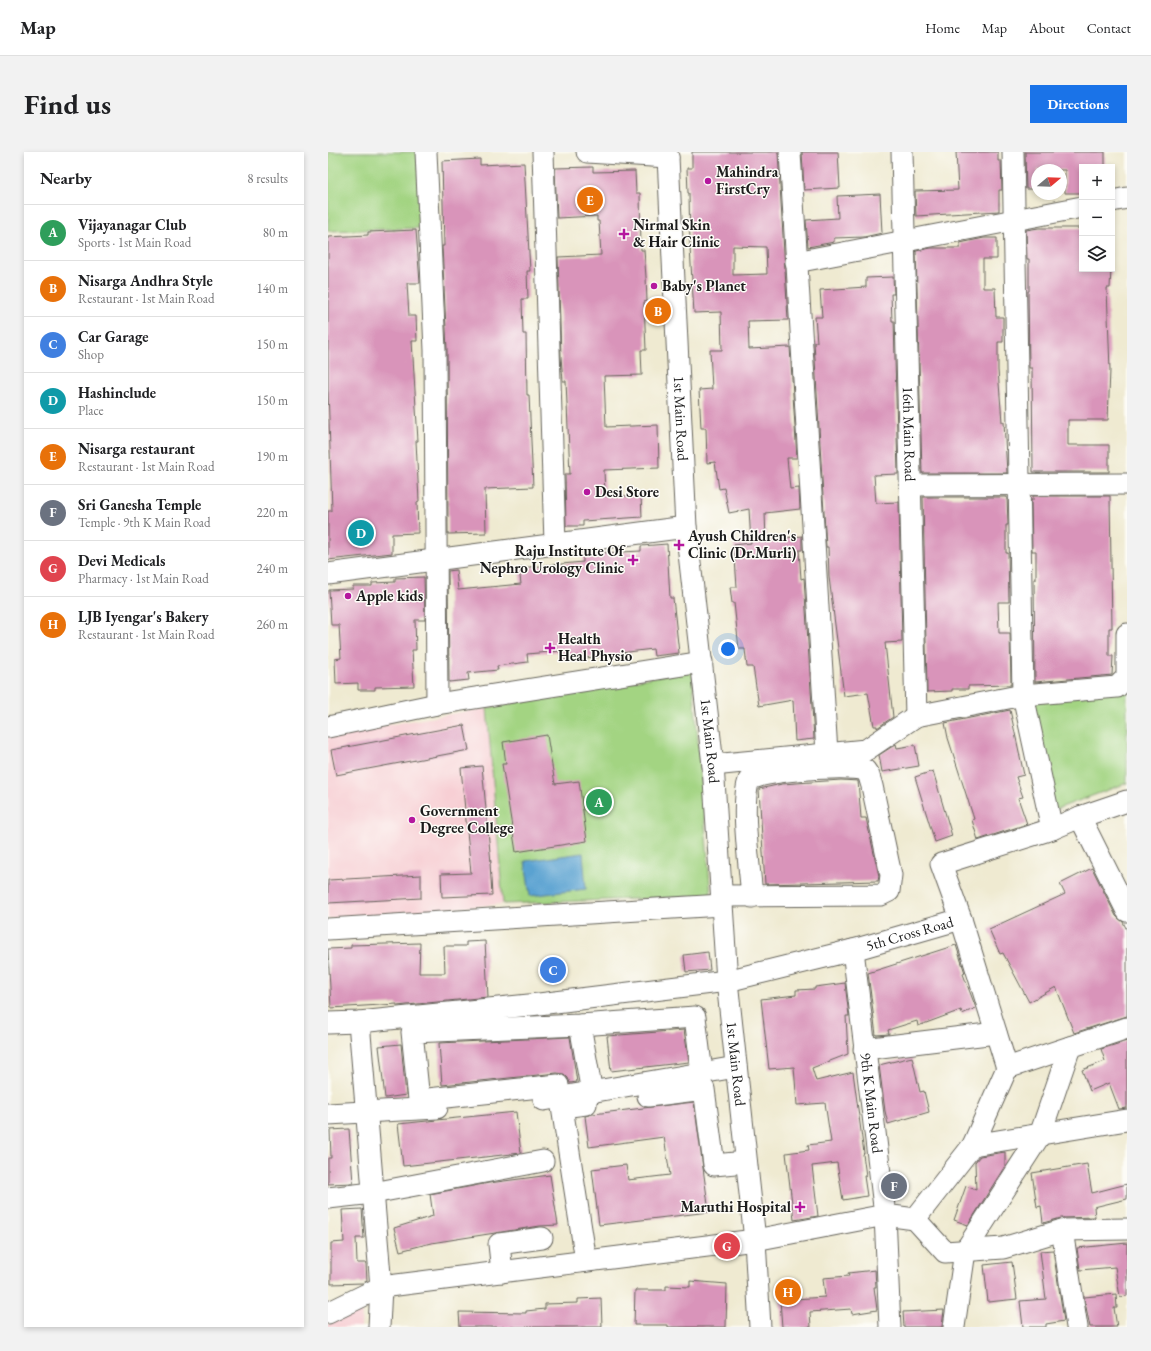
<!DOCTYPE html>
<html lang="en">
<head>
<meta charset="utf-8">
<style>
  :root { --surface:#fff; --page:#f2f2f2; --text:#202124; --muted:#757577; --line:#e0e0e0; --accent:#1a73e8 }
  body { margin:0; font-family:"EB Garamond",serif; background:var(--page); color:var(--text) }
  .controls { position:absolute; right:12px; top:12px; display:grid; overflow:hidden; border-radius:0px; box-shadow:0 2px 6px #0003 }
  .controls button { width:36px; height:36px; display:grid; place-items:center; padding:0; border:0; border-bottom:1px solid var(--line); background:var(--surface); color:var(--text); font:20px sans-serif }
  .compass { position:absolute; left:703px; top:12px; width:36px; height:36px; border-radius:50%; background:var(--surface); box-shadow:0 2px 6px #0003; rotate:71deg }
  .you { position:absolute; left:400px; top:497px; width:14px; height:14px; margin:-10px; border:3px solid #fff; border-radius:50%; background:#1a73e8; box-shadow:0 0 0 6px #1a73e833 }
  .badge { display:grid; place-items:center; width:26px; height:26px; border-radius:50%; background:var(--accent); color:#fff; font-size:13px; font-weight:700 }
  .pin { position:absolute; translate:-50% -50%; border:2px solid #fff; box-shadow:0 1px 4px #0006 }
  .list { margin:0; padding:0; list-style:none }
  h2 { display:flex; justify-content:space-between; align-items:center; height:52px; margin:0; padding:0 16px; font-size:17px }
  h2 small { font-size:13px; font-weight:400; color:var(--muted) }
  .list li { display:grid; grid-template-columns:26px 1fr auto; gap:12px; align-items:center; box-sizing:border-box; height:56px; padding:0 16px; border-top:1px solid var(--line) }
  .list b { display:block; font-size:15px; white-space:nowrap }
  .list p { margin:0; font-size:13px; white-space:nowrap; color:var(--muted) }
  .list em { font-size:13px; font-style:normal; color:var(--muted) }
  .icon { flex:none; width:22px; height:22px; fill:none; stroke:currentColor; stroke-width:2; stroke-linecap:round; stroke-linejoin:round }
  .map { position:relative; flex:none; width:799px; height:1175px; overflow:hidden; border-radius:0px }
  header { display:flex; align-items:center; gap:24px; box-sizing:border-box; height:56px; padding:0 20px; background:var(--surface); border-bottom:1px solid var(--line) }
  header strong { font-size:19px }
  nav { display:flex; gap:22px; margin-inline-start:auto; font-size:14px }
  .intro { display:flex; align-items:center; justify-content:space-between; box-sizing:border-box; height:96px; padding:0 24px }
  h1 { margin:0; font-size:28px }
  .button { padding:10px 18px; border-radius:0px; background:var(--accent); color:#fff; font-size:14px; font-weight:700 }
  main { display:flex; gap:24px; padding:0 24px }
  aside { flex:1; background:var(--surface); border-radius:0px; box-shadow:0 2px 6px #0003 }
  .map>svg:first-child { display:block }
  .built { fill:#f7cfd4 }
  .green { fill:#a3d482; stroke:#60784f }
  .water { fill:#5aa2d1; stroke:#3b5f76 }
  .building { fill:#d994ba; fill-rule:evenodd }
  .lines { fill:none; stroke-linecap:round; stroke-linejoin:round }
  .minor-casing { stroke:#66645b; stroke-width:23 }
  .minor { stroke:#fff; stroke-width:21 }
  .poi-dot { fill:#b5179e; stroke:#fdfcf7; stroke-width:1.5 }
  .labels { text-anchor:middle; stroke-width:3; stroke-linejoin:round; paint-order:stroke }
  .poi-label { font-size:15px; font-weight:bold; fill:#1c1c1c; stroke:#fdfcf7; text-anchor:start }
  .street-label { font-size:15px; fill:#1c1c1c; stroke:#fdfcf7 }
</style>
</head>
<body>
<header>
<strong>Map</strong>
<nav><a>Home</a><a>Map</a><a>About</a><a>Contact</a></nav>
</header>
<div class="intro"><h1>Find us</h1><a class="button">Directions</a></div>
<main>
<aside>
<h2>Nearby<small>8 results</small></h2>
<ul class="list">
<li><span class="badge" style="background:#2e9e5b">A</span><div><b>Vijayanagar Club</b><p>Sports · 1st Main Road</p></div><em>80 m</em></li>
<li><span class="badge" style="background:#e8710a">B</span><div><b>Nisarga Andhra Style</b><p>Restaurant · 1st Main Road</p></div><em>140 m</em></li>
<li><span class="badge" style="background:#3f7fe0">C</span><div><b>Car Garage</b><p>Shop</p></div><em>150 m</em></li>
<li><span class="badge" style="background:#0f9aa8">D</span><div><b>Hashinclude</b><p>Place</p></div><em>150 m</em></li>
<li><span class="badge" style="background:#e8710a">E</span><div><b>Nisarga restaurant</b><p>Restaurant · 1st Main Road</p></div><em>190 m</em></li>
<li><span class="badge" style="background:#6b7280">F</span><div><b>Sri Ganesha Temple</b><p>Temple · 9th K Main Road</p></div><em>220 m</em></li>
<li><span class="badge" style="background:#e0444e">G</span><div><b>Devi Medicals</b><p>Pharmacy · 1st Main Road</p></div><em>240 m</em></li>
<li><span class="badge" style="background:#e8710a">H</span><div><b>LJB Iyengar's Bakery</b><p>Restaurant · 1st Main Road</p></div><em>260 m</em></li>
</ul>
</aside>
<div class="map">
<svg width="799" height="1175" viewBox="0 0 799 1175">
  <rect width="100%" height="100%" fill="#fdfcf7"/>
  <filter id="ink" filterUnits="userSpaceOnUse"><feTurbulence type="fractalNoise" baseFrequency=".025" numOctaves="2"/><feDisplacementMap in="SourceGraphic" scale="8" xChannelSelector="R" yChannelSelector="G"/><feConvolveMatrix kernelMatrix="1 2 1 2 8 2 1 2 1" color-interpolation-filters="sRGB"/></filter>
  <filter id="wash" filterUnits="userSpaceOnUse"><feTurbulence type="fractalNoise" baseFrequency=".012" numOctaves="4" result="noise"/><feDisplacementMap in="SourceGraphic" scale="16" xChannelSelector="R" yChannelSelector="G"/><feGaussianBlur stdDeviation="0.9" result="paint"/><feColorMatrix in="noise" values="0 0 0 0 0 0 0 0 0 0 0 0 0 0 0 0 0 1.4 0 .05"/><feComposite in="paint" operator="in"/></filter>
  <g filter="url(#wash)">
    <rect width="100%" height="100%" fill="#efead1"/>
    <g class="built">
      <polygon points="159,556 175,752 0,767 0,583"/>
      <polygon points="34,1157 33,1175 0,1175 0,1172"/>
    </g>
    <g class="green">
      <polygon points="0,0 90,0 92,76 0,79"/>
      <polygon points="364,518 383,744 175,752 159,556"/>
      <polygon points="799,537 799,631 723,659 703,549"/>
    </g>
    <polygon class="water" points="255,701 258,737 202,744 197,709"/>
    <g id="blocks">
      <g class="building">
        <path d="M364 0H450L460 168 420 169 421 197 462 195 469 306H459L462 337 471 336 472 357 437 361 438 388 474 384V398H471L473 427 476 426 486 587 467 589 465 548 431 554 425 515H419L417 497H411L406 451H404L402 435H409L406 393 423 391 421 357 401 361 396 336 391 337 387 310 379 311 378 276H373L371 238 384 237 382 198H394L393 160 366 161 362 96 361 41H360L359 16H364ZM405 94 438 95 439 122 405 123Z"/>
        <polygon points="474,0 510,0 512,36 476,38"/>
        <polygon points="628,0 670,0 670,9 673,9 674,38 671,38 671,59 588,64 587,39 630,38"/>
        <polygon points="697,0 777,0 777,15 754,15 754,41 737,41 737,18 709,18 709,37 698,37"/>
        <polygon points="152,7 152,13 196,11 202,119 199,119 200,147 194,147 195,182 198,182 199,243 201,243 205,335 157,337 158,381 120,382 119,198 114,94 116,94 114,9"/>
        <polygon points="265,15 265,20 307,19 308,41 312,41 313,98 316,98 318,125 319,149 316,150 318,198 313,198 314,223 276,224 278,275 330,273 331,316 276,318 277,344 313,344 314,365 255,369 255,374 238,374 237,322 242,322 238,229 235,229 233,205 230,105 273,103 271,69 269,69 269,64 229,66 227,16"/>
        <polygon points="552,42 554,81 536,85 506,86 506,90 480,95 478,68 510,66 509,44"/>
        <polygon points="711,76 754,76 754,117 783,117 782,136 779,136 782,218 780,268 740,268 740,293 781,293 781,320 705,320 704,216 701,216 700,139 701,139 701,107 699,107 698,78"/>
        <polygon points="88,78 92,131 79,131 81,164 88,164 89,189 84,189 90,289 88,289 91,349 89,350 90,381 64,382 64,401 0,408 0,359 4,359 0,237 0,85 40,83 40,80"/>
        <polygon points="656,86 669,86 669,107 655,107 655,136 667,136 668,165 675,165 675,190 670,190 670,218 674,270 676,270 679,321 594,321 588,99 603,96 632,96 632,91"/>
        <polygon points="565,125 566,142 563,142 564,169 566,169 570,322 546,323 548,351 571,350 574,490 557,491 565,565 549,576 549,574 546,574 540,541 516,544 501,425 500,395 498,395 486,190 489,190 487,165 494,165 492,138 538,135 538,126"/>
        <polygon points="705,344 782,344 784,476 781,476 781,504 785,504 784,523 707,530 706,427 708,427 708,399 704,399 703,348 705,348"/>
        <polygon points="595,345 679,345 680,373 678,373 678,401 680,401 681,450 670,450 671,481 682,481 683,533 640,534 640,537 624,537 624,539 599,540"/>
        <polygon points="339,392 342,446 345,446 351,501 326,504 325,497 292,501 292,503 233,508 232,499 199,502 200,510 169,514 170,518 140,521 141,528 121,530 120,419 128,418 130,438 193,432 191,416 255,410 255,402 313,399 313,394"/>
        <polygon points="96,425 97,468 87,468 88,498 84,498 86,534 47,535 47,538 30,538 30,531 8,532 7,507 13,506 11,473 3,473 1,438 25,437 25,434 44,434 44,431 67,430 67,426"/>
        <polygon points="682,558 696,623 688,625 695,645 690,646 699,672 650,688 644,668 646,667 620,586 617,571"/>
        <polygon points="136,573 141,598 8,623 3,598"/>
        <polygon points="219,583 227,632 251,629 259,689 188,700 174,612 178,612 175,590"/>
        <polygon points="568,592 569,596 587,593 591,614 554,620 551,603"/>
        <polygon points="154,614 163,711 162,711 164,743 114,745 113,722 143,721 133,616"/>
        <polygon points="605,619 624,684 607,690 587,625"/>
        <polygon points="513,628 530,629 533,666 538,666 551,724 550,729 437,732 431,637 454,632"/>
        <polygon points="764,716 788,764 795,770 799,778 799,864 746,881 728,835 701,850 675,801 672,802 661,777 737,742 732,732"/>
        <polygon points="93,723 93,746 0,751 0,728"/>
        <polygon points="157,789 160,845 69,854 69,852 3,856 0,797 23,796 23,793 92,791 91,821 117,821 116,794 138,794 138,790"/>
        <polygon points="628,793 637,821 635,822 648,856 634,862 633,858 590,874 589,869 560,878 561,882 548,883 540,821"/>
        <polygon points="380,800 382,818 358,820 356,803"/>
        <polygon points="517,831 521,864 518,864 520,902 484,916 488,929 525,920 536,1001 535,1002 538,1024 536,1024 539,1044 515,1048 509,1011 484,1014 490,1064 466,1068 458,1001 481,998 480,993 503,990 497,951 469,953 466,915 441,917 433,847 468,843 468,838 487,837 487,835"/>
        <polygon points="356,878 361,910 283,919 279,884"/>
        <polygon points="242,885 249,930 242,931 240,926 236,922 229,921 114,933 111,891"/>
        <polygon points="799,889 799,956 791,957 781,931 762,939 754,918 777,909 773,897"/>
        <polygon points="73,892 78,943 57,946 51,894"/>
        <polygon points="584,905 592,940 596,939 601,960 560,972 557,959 551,913"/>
        <polygon points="366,950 381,1060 271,1073 264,1017 298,1013 300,1028 342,1023 336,985 261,995 257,964 265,962"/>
        <polygon points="188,960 193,1001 75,1014 70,972"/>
        <polygon points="21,977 25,1031 0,1032 0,1006 3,1006 2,978"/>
        <polygon points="677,1000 677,1014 640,1073 626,1068 638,1034 648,1038 647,1010 652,1004"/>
        <polygon points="759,1012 764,1041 799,1032 799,1047 766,1055 767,1065 733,1066 715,1071 713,1054 709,1055 704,1021"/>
        <polygon points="222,1023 230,1073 212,1074 103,1091 72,1099 66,1076 105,1064 102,1042 161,1031"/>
        <polygon points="34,1057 36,1086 28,1086 29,1111 38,1111 39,1129 35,1131 3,1132 3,1091 16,1090 14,1058"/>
        <polygon points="799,1091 799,1144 792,1145 787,1115 752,1118 749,1096"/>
        <polygon points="725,1098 736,1169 718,1172 718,1175 695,1175 692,1149 718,1147 712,1099"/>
        <polygon points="684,1110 689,1147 660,1150 656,1113"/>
        <polygon points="547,1118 548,1135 546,1135 549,1158 524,1162 523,1157 482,1160 483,1175 454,1175 452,1148 497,1145 495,1126 521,1124 520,1121"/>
        <polygon points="362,1129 399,1132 398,1175 340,1175 340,1173 306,1173 307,1138 338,1138 338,1134 362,1135"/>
        <polygon points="788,1142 789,1156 786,1156 789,1175 762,1175 756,1145"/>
        <polygon points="273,1146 274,1175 132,1175 131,1160 198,1161 198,1159 217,1157 217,1152 250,1151 250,1147"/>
        <polygon points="616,1158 614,1175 576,1175 575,1160"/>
      </g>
    </g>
  </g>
  <g filter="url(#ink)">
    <use href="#blocks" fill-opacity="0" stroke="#66645b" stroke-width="1"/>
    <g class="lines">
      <g class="minor-casing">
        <g id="minor">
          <polyline points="98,0 107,198 109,552"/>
          <polyline points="215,0 227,392"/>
          <polyline points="259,0 340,5"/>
          <path id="s1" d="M338 0 340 5 358 375 385 613 399 829 427 1088 432 1175"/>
          <polyline points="462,0 499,601"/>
          <path id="s2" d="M574 0 588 564"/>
          <polyline points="685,0 695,543 724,677"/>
          <polyline points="784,49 799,46"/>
          <polyline points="468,110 754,55"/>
          <polyline points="583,333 799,332"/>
          <polyline points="0,422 358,375"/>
          <polyline points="0,575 109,552 374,510"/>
          <polyline points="385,613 538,598 588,564 695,543 789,535 799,525 799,482"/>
          <polyline points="752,665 799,759"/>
          <path d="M394 744 553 743 561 739 563 723 544 634 541 624 537 618C516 613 439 618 421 628 412 652 422 716 424 745"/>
          <polyline points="0,777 394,753"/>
          <path id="s3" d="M525 798 557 1063 562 1175"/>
          <polyline points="31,870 53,1135 51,1175"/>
          <path id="s4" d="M0 871 31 870 211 852 399 829 525 798 633 767 613 712 724 677 752 665 799 649"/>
          <polyline points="252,873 264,941"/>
          <polyline points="536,897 668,881"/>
          <polyline points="679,916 799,876"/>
          <polyline points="320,944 376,937 386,1013 418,1010"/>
          <polyline points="230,947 230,933 91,948 84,880 252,873 367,865 374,921"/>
          <polyline points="216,948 408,915"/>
          <polyline points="0,962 109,956"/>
          <polyline points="645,993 799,968"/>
          <polyline points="0,1046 45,1041 215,1009"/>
          <polyline points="587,1067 617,1100 675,1096 734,1078 799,1077"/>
          <polyline points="734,1078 749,1175"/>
          <polyline points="258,1109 234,955 258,952"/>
          <polyline points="174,1120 171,1092 214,1086"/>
          <polyline points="0,1161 53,1135 427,1088 557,1063 587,1067 645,993 679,916 633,767"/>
          <polyline points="626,1175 637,1099 712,983 742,895"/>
        </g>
      </g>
      <use href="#minor" class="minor"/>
    </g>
  </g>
  <g class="poi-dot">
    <circle cx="380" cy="29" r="4"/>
    <path d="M294 76h4v4h4v4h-4v4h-4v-4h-4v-4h4z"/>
    <circle cx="326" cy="134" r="4"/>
    <circle cx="259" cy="340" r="4"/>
    <path d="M349 387h4v4h4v4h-4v4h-4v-4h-4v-4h4z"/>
    <path d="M303 402h4v4h4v4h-4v4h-4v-4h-4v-4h4z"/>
    <circle cx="20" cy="444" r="4"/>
    <path d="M220 490h4v4h4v4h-4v4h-4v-4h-4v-4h4z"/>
    <circle cx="84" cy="668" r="4"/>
    <path d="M470 1049h4v4h4v4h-4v4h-4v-4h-4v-4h4z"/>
  </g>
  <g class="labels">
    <g class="poi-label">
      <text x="388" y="25">Mahindra<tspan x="388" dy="17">FirstCry</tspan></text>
      <text x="305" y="78">Nirmal Skin<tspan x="305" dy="17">&amp; Hair Clinic</tspan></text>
      <text x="334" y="139">Baby's Planet</text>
      <text x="267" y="345">Desi Store</text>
      <text x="360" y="389">Ayush Children's<tspan x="360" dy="17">Clinic (Dr.Murli)</tspan></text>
      <text x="296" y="404" text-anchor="end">Raju Institute Of<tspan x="296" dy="17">Nephro Urology Clinic</tspan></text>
      <text x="28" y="449">Apple kids</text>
      <text x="230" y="492">Health<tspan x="230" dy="17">Heal Physio</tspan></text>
      <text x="92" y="664">Government<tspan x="92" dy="17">Degree College</tspan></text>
      <text x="463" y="1060" text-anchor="end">Maruthi Hospital</text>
    </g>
    <g class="street-label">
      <text dy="5" stroke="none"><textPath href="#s1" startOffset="267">1st Main Road</textPath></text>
      <text dy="5" stroke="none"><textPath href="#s2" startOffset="282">16th Main Road</textPath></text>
      <text dy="5" stroke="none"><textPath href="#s1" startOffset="591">1st Main Road</textPath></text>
      <text dy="5" stroke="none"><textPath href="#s4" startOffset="590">5th Cross Road</textPath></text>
      <text dy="5" stroke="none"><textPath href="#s1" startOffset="915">1st Main Road</textPath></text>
      <text dy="5" stroke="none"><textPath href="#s3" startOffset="154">9th K Main Road</textPath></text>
    </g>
  </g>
</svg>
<div class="controls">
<button>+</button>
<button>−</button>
<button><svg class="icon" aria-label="layers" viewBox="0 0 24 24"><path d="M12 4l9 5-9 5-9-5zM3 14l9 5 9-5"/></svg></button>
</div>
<svg class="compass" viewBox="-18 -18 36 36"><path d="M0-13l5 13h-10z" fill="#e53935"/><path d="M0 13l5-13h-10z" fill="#757577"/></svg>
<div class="you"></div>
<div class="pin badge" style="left:271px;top:650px;background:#2e9e5b">A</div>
<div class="pin badge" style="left:330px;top:159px;background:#e8710a">B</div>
<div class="pin badge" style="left:225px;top:818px;background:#3f7fe0">C</div>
<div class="pin badge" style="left:33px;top:381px;background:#0f9aa8">D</div>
<div class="pin badge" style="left:262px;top:48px;background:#e8710a">E</div>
<div class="pin badge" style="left:566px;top:1034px;background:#6b7280">F</div>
<div class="pin badge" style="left:399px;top:1094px;background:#e0444e">G</div>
<div class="pin badge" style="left:460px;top:1140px;background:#e8710a">H</div>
</div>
</main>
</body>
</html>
